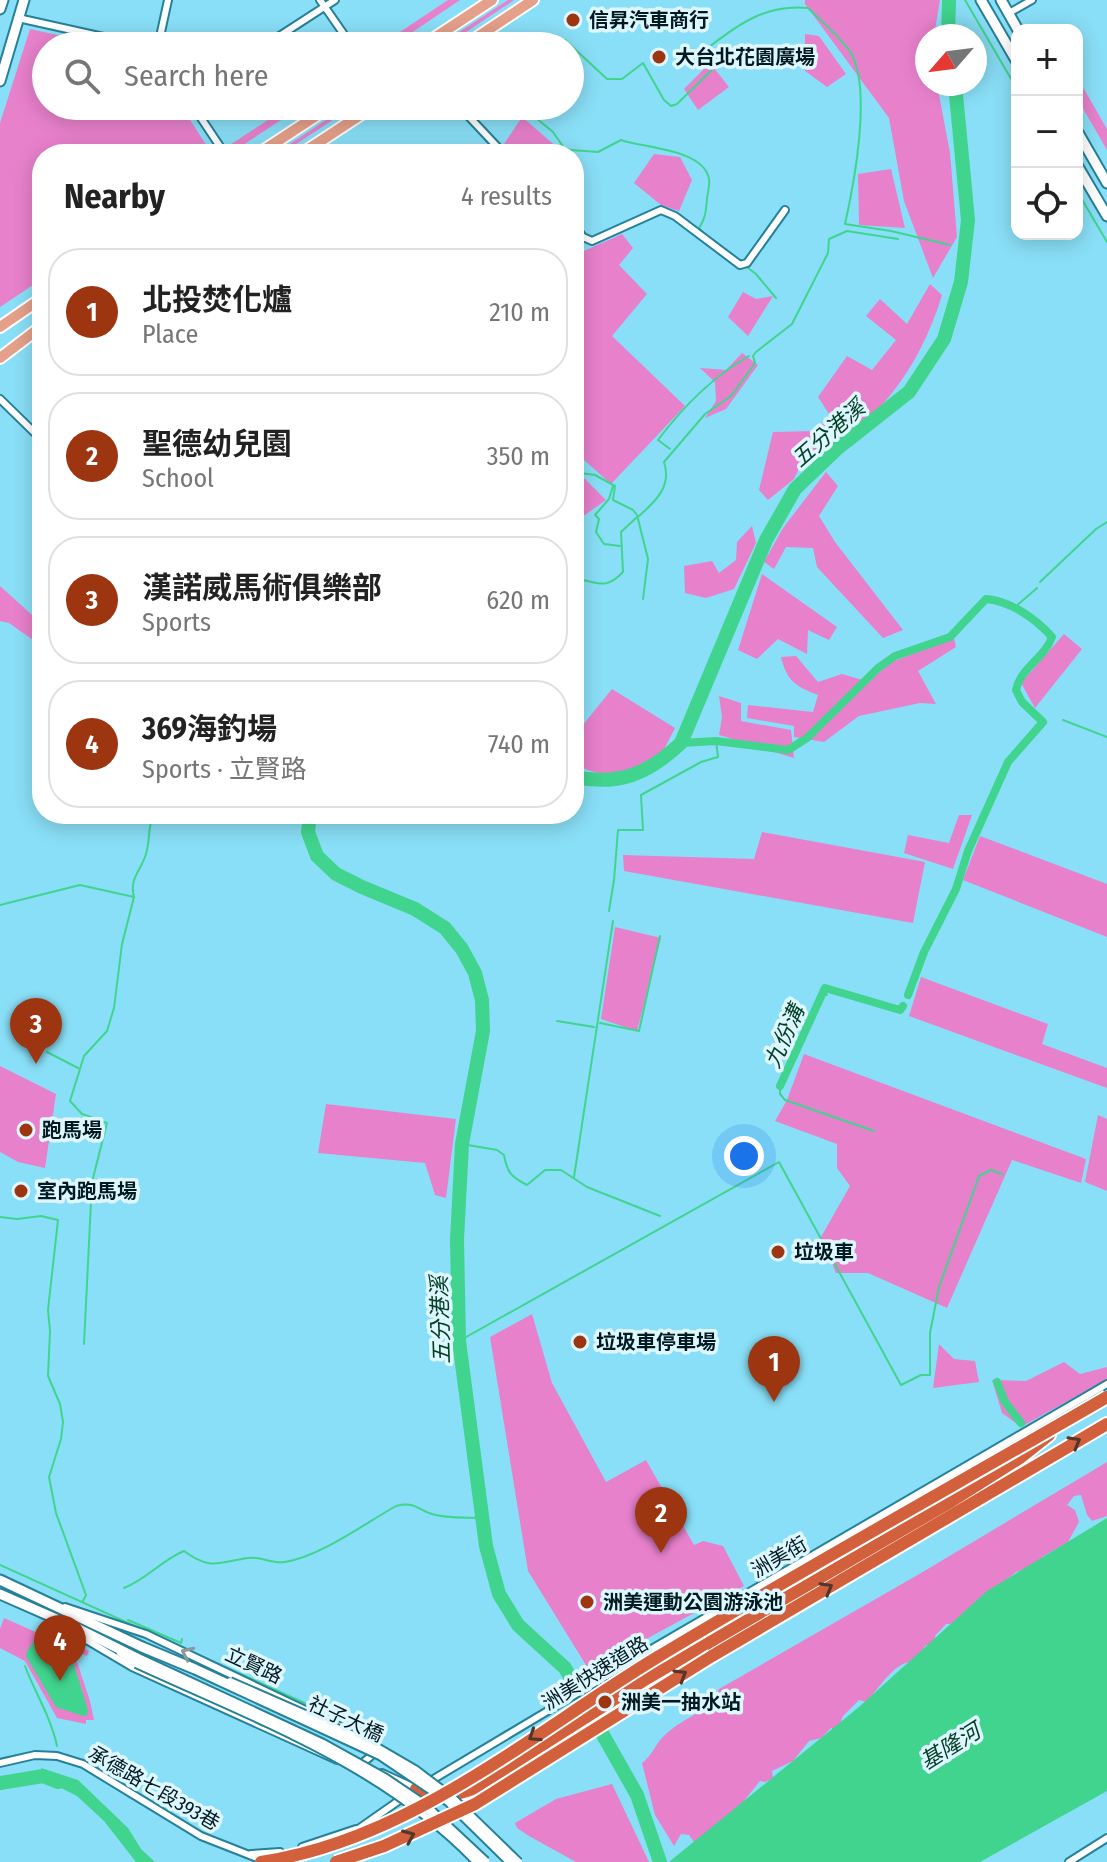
<!DOCTYPE html>
<html lang="en">
<head>
<meta charset="utf-8">
<style>
  :root { --surface:#fff; --page:#f6f6f6; --text:#222; --muted:#767676; --line:#e0e0e0; --accent:#9c3510 }
  body { margin:0; font-family:"Fira Sans Condensed","Noto Sans TC",sans-serif; background:var(--page); color:var(--text) }
  .controls { position:absolute; right:24px; top:24px; display:grid; overflow:hidden; border-radius:16px; box-shadow:0 4px 20px #0003 }
  .controls button { width:72px; height:72px; display:grid; place-items:center; padding:0; border:0; border-bottom:2px solid var(--line); background:var(--surface); color:var(--text); font:40px sans-serif }
  .compass { position:absolute; left:915px; top:24px; width:72px; height:72px; border-radius:50%; background:var(--surface); box-shadow:0 4px 20px #0003; rotate:242deg }
  .you { position:absolute; left:744px; top:1156px; width:28px; height:28px; margin:-20px; border:6px solid #fff; border-radius:50%; background:#1a73e8; box-shadow:0 0 0 12px #1a73e833 }
  .badge { display:grid; place-items:center; width:52px; height:52px; border-radius:50%; background:var(--accent); color:#fff; font-size:26px; font-weight:700 }
  .pin { position:absolute; translate:-50% -66px; filter:drop-shadow(0 2px 4px #0008) }
  .pin::after { content:''; position:absolute; top:42px; width:28px; height:24px; background:inherit; clip-path:polygon(0 0,100% 0,50% 100%) }
  .list { margin:0; padding:0; list-style:none }
  h2 { display:flex; justify-content:space-between; align-items:center; height:104px; margin:0; padding:0 32px; font-size:34px }
  h2 small { font-size:26px; font-weight:400; color:var(--muted) }
  .list li { display:grid; grid-template-columns:52px 1fr auto; gap:24px; align-items:center; box-sizing:border-box; height:128px; margin:0 16px 16px; padding:0 16px; border:2px solid var(--line); border-radius:32px }
  .list b { display:block; font-size:30px; white-space:nowrap }
  .list p { margin:0; font-size:26px; white-space:nowrap; color:var(--muted) }
  .list em { font-size:26px; font-style:normal; color:var(--muted) }
  .icon { flex:none; width:44px; height:44px; fill:none; stroke:currentColor; stroke-width:2; stroke-linecap:round; stroke-linejoin:round }
  .map { position:relative; flex:none; width:1107px; height:1862px; overflow:hidden }
  .search { position:absolute; background:var(--surface); box-shadow:0 4px 20px #0003; left:32px; top:32px; width:552px; height:88px; display:flex; align-items:center; gap:20px; box-sizing:border-box; padding:0 28px; border-radius:44px; color:var(--muted); font-size:30px }
  .panel { position:absolute; background:var(--surface); box-shadow:0 4px 20px #0003; left:32px; top:144px; width:552px; height:680px; border-radius:32px }
  .map>svg:first-child { display:block }
  .green { fill:#e881cc }
  .water { fill:#41d48e }
  .lines { fill:none; stroke-linecap:round; stroke-linejoin:round }
  .stream { stroke:#41d48e; stroke-width:2 }
  .canal { stroke:#41d48e; stroke-width:8 }
  .river { stroke:#41d48e; stroke-width:14 }
  .street-casing { stroke:#258197; stroke-width:10 }
  .secondary-casing { stroke:#258197; stroke-width:13 }
  .primary-casing { stroke:#fff; stroke-width:14 }
  .highway-casing { stroke:#fff; stroke-width:16 }
  .street { stroke:#fff; stroke-width:6 }
  .secondary { stroke:#fff; stroke-width:9 }
  .primary { stroke:#e5a08a; stroke-width:10 }
  .highway { stroke:#d3603c; stroke-width:12 }
  .street-bridge-casing { stroke:#258197; stroke-width:10; stroke-linecap:butt }
  .secondary-bridge-casing { stroke:#258197; stroke-width:13; stroke-linecap:butt }
  .highway-bridge-casing { stroke:#fff; stroke-width:16; stroke-linecap:butt }
  .street-bridge { stroke:#fff; stroke-width:6 }
  .secondary-bridge { stroke:#fff; stroke-width:9 }
  .highway-bridge { stroke:#d3603c; stroke-width:12 }
  .oneway { stroke:#54362c }
  .oneway2 { stroke:#8c989b }
  .poi-dot { fill:#9c3510; stroke:#def6fd; stroke-width:3 }
  .labels { text-anchor:middle; stroke-width:7; stroke-linejoin:round; paint-order:stroke }
  .poi-label { font-size:20px; font-weight:bold; fill:#001a21; stroke:#def6fd; text-anchor:start }
  .street-label { font-size:20px; fill:#001a21; stroke:#def6fd }
  .water-label { font-size:22px; font-style:italic; fill:#003d22; stroke:#def6fd }
</style>
</head>
<body>
<div class="map">
<svg width="1107" height="1862" viewBox="0 0 1107 1862">
  <rect width="100%" height="100%" fill="#89dff7"/>
  <g class="green">
    <polygon points="448,0 460,0 392,46 379,46"/>
    <polygon points="508,0 514,0 445,46 438,46"/>
    <polygon points="805,0 940,0 934,36 927,36 927,84 937,84 950,153 957,237 933,278 904,201 889,118 805,4"/>
    <polygon points="30,29 108,46 46,46 46,106 181,106 212,154 42,154 42,279 0,307 0,123"/>
    <polygon points="805,34 819,36 846,74 827,87 805,71"/>
    <polygon points="710,63 729,87 698,110 684,89"/>
    <polygon points="1077,77 1107,129 1107,150 1077,98"/>
    <polygon points="289,106 302,106 234,151 230,145"/>
    <polygon points="347,106 354,106 281,154 275,154"/>
    <polygon points="522,117 565,154 515,154 504,144"/>
    <polygon points="654,154 680,157 692,180 679,211 661,205 634,183"/>
    <polygon points="891,169 905,228 859,225 858,174"/>
    <polygon points="622,234 633,248 619,265 647,294 612,336 685,406 611,484 574,451 574,317 581,306 584,307 580,304 582,272 574,273 574,236 584,251"/>
    <path d="M930 284 942 295C926 348 896 400 851 433 838 443 820 448 806 454L794 479 768 500 759 490 773 432 814 431 831 417 818 397 847 356 872 370 896 340 866 316 880 299 907 324Z"/>
    <polygon points="743,292 756,299 773,296 748,336 728,317"/>
    <polygon points="742,353 758,365 726,409 705,418 716,401 715,382 700,368 726,370"/>
    <polygon points="574,468 606,500 582,517 574,515"/>
    <polygon points="826,472 838,486 819,516 835,542 903,630 883,638 817,567 813,548 786,547 774,569 764,562 783,528"/>
    <polygon points="752,526 756,543 734,589 706,598 685,593 684,566 712,561 719,573 736,560 737,542"/>
    <polygon points="762,574 837,627 829,640 808,630 807,654 778,639 757,659 738,650"/>
    <polygon points="0,586 42,624 42,650 40,645 9,623 0,621"/>
    <polygon points="1064,634 1082,649 1035,708 1021,683"/>
    <path d="M954 638 956 647 918 671 936 704 920 703 859 716 824 742 794 737V726L747 718 748 705 813 712 818 695C795 686 787 681 781 657L796 656 818 682 842 674 869 682 889 663Z"/>
    <path d="M612 689 675 728C670 737 663 755 654 761 629 778 599 779 574 763V736Z"/>
    <polygon points="719,696 741,703 741,721 791,730 794,758 719,735 722,717"/>
    <polygon points="959,815 972,815 953,869 904,853 908,835 949,843"/>
    <polygon points="762,832 925,862 913,923 624,871 623,855 754,859"/>
    <polygon points="980,836 1107,884 1107,937 963,880"/>
    <polygon points="615,927 661,938 637,1031 601,1019"/>
    <polygon points="921,977 1048,1024 1042,1044 1107,1068 1107,1088 909,1016"/>
    <polygon points="804,1054 1086,1159 1081,1183 1012,1160 947,1308 868,1273 836,1273 821,1237 850,1186 837,1168 837,1144 775,1121 787,1100"/>
    <polygon points="0,1066 56,1094 45,1168 18,1162 0,1152"/>
    <polygon points="326,1104 456,1119 446,1198 435,1195 425,1163 318,1153"/>
    <polygon points="1098,1115 1107,1119 1107,1191 1085,1182"/>
    <polygon points="532,1314 552,1383 606,1482 646,1460 694,1545 703,1541 723,1546 744,1586 589,1670 528,1571 490,1337"/>
    <polygon points="939,1344 954,1359 975,1361 979,1382 933,1388"/>
    <polygon points="1064,1362 1080,1374 1107,1367 1107,1379 1021,1427 1002,1413 992,1380 1026,1381"/>
    <path d="M1107 1462V1516L1092 1521 1087 1515 1081 1495 1074 1496 1067 1505 1075 1510 1079 1522 1068 1542 1042 1557 1038 1565 1016 1572 952 1624H946L935 1636V1643L932 1647 926 1645 914 1661C892 1663 881 1687 866 1702L859 1700 843 1716 839 1727 835 1730 831 1728 821 1738 809 1741 793 1761 772 1771 773 1778 765 1782 760 1781 735 1812 694 1842 689 1835 681 1834 674 1846 655 1815 642 1763C653 1755 656 1742 666 1734 684 1717 708 1713 719 1689L921 1573Z"/>
    <polygon points="4,1618 72,1648 74,1644 89,1651 87,1656 73,1650 90,1701 94,1720 86,1720 86,1724 57,1718 25,1661 0,1648 0,1629"/>
    <polygon points="612,1784 649,1862 576,1862 529,1836 517,1828 515,1823 556,1799"/>
  </g>
  <g class="water">
    <polygon points="1107,1518 1107,1791 980,1862 669,1862 859,1707 987,1591"/>
    <polygon points="37,1637 70,1652 88,1710 87,1715 83,1716 56,1707 26,1656 27,1651"/>
    <polygon points="41,1768 78,1780 128,1828 141,1849 155,1862 136,1862 104,1821 77,1796 43,1779"/>
  </g>
  <g class="lines">
    <g class="stream">
      <polyline points="965,0 1017,89"/>
      <path d="M565 40 607 79H622L643 63 664 100 671 106 677 104 717 65 720 59 708 52 709 47C740 23 767 4 808 8 822 22 840 36 851 53 872 90 854 184 845 224L891 231 950 245"/>
      <path d="M511 106 536 118 553 132 564 148 571 150 598 152 621 140C643 148 704 149 709 179 710 185 708 192 707 198 706 210 706 218 699 228L707 237"/>
      <polyline points="1077,191 1107,242"/>
      <polyline points="709,238 720,246"/>
      <polyline points="744,265 756,274 776,298"/>
      <path d="M670 449 658 440C682 408 714 376 749 356"/>
      <polyline points="574,465 580,473 595,475 615,486 613,500 633,510 637,515 648,559 643,599"/>
      <polyline points="613,486 609,499 595,515 599,519 596,532 604,544 620,546"/>
      <path d="M639 516C656 501 672 486 664 462L705 414 731 396 755 363 753 356 756 352 792 324 828 253 829 239 847 231 898 239"/>
      <path d="M574 578C598 582 605 591 623 572L621 532 636 518"/>
      <polyline points="1040,582 1096,529 1107,522"/>
      <polyline points="1014,608 1037,588"/>
      <polyline points="1063,720 1107,737"/>
      <path d="M0 905 80 885 134 897C129 878 141 871 146 854 150 841 148 827 153 814"/>
      <polyline points="609,911 614,880 618,830 643,830 641,795 701,762 718,757 716,741"/>
      <polyline points="821,989 827,995"/>
      <polyline points="557,1021 594,1027"/>
      <polyline points="600,1023 639,1031 660,936"/>
      <polyline points="47,1052 78,1068"/>
      <polyline points="780,1086 780,1094 785,1100 874,1131"/>
      <path d="M462 1144 497 1150 504 1155C507 1172 511 1177 527 1185L545 1170H561L587 1187 660 1216"/>
      <polyline points="574,1177 613,921"/>
      <polyline points="0,1217 17,1219 41,1216 58,1220 48,1310 50,1331 48,1376 60,1404 63,1422 61,1439 49,1477 56,1513 86,1595 83,1601"/>
      <polyline points="459,1341 779,1162 901,1385 921,1375 930,1375 930,1333 939,1287 979,1176 991,1170 1002,1174"/>
      <polyline points="84,1344 92,1182 107,1123 82,1114 70,1101 84,1056 107,1031 114,1008 122,944 134,897"/>
      <polyline points="0,1565 371,1733"/>
      <path d="M124 1588C147 1579 162 1560 184 1551 211 1571 219 1562 248 1558 260 1556 272 1564 285 1562 321 1556 364 1524 396 1506 417 1501 417 1510 432 1514 447 1519 468 1517 484 1518"/>
      <polyline points="128,1620 181,1643 182,1639"/>
      <path d="M25 1666C35 1693 51 1717 57 1746"/>
    </g>
    <g class="canal">
      <path d="M681 743 716 741 788 750 807 738 878 668 895 656 950 637 986 599C1011 601 1036 619 1052 637 1044 659 1021 667 1016 690L1022 702 1043 722 1008 762 968 851 956 889 924 952 908 995"/>
      <polyline points="780,1086 825,988 900,1010 903,1006"/>
      <polyline points="997,1382 1005,1402 1021,1423"/>
    </g>
    <g class="river">
      <polyline points="948,36 949,0"/>
      <path d="M574 777C619 786 648 774 681 743L766 540 795 489 838 448 909 392 944 339 961 282 968 220 955 84"/>
      <polyline points="310,814 308,832 317,856 336,874 362,887 415,909 445,928 462,949 475,973 482,1000 483,1031 462,1144 457,1240 459,1341 486,1546 499,1594 518,1625 565,1668 637,1795 660,1862"/>
      <polyline points="0,1783 43,1776 58,1782"/>
    </g>
    <g class="street-casing">
      <g id="street">
        <polyline points="320,0 352,46"/>
        <polyline points="1009,13 1032,0"/>
        <polyline points="18,18 144,46"/>
        <polyline points="158,46 168,0"/>
        <polyline points="264,46 335,0"/>
        <polyline points="193,106 225,154"/>
        <polyline points="459,106 504,154"/>
        <polyline points="574,225 583,237 592,241 661,210 675,216 740,265 747,263 785,210"/>
        <polyline points="0,399 42,440"/>
        <polyline points="65,1607 146,1634 358,1735"/>
        <polyline points="56,1622 132,1667 337,1760"/>
        <polyline points="120,1653 136,1664"/>
        <polyline points="0,1763 35,1755 57,1756 83,1764 201,1836 262,1860"/>
        <polyline points="361,1764 370,1757 373,1748"/>
        <polyline points="382,1773 415,1788"/>
        <polyline points="427,1783 648,1651 1107,1384"/>
        <polyline points="354,1832 404,1797"/>
        <polyline points="302,1847 356,1829"/>
        <polyline points="251,1854 280,1852"/>
        <polyline points="1069,1862 1107,1838"/>
      </g>
    </g>
    <g class="secondary-casing">
      <g id="secondary">
        <polyline points="981,0 1017,62"/>
        <polyline points="1001,0 1018,30"/>
        <polyline points="0,9 3,0"/>
        <polyline points="0,81 24,0"/>
        <polyline points="1077,131 1107,183"/>
        <polyline points="1077,165 1107,216"/>
        <polyline points="0,1580 142,1647"/>
        <polyline points="0,1594 75,1627 137,1658"/>
      </g>
    </g>
    <g class="primary-casing">
      <g id="primary">
        <polyline points="422,46 492,0"/>
        <polyline points="464,46 533,0"/>
        <polyline points="258,154 331,106"/>
        <polyline points="301,154 374,106"/>
        <polyline points="0,327 42,298"/>
        <polyline points="0,358 42,326"/>
      </g>
    </g>
    <g class="highway-casing">
      <g id="highway">
        <polyline points="712,1656 1107,1424"/>
        <path d="M416 1789C436 1797 453 1797 473 1789L648 1678 952 1501 1020 1458 1049 1435"/>
      </g>
    </g>
    <use href="#street" class="street"/>
    <use href="#secondary" class="secondary"/>
    <use href="#primary" class="primary"/>
    <use href="#highway" class="highway"/>
    <g class="street-bridge-casing">
      <g id="street-bridge">
        <path d="M136 1664C255 1719 383 1765 476 1862"/>
        <polyline points="230,1681 367,1741 415,1769 452,1797 519,1862"/>
      </g>
    </g>
    <g class="secondary-bridge-casing">
      <g id="secondary-bridge">
        <polyline points="142,1647 195,1669 381,1755 449,1801 511,1862"/>
        <polyline points="137,1658 322,1744 385,1779 425,1806 485,1862"/>
      </g>
    </g>
    <g class="highway-bridge-casing">
      <g id="highway-bridge">
        <path d="M261 1862C410 1840 531 1734 656 1658 805 1568 957 1484 1107 1397"/>
        <polyline points="336,1862 384,1846 475,1804 712,1656"/>
      </g>
    </g>
    <use href="#street-bridge" class="street-bridge"/>
    <use href="#secondary-bridge" class="secondary-bridge"/>
    <use href="#highway-bridge" class="highway-bridge"/>
  </g>
  <defs><path id="oneway-chevron" d="M-2-3.5L2.5 0L-2 3.5" fill="none" stroke-width="1.6" stroke-linecap="round" stroke-linejoin="round" transform="scale(2)"/></defs>
  <g class="oneway">
    <use href="#oneway-chevron" transform="translate(1075 1442) rotate(-30)"/>
    <use href="#oneway-chevron" transform="translate(827 1588) rotate(-30)"/>
    <use href="#oneway-chevron" transform="translate(681 1675) rotate(-31)"/>
    <use href="#oneway-chevron" transform="translate(534 1736) rotate(147)"/>
    <use href="#oneway-chevron" transform="translate(409 1836) rotate(-23)"/>
  </g>
  <use class="oneway2" href="#oneway-chevron" transform="translate(187 1653) rotate(-155)"/>
  <g class="poi-dot">
    <circle cx="573" cy="20" r="8"/>
    <circle cx="659" cy="57" r="8"/>
    <circle cx="26" cy="1130" r="8"/>
    <circle cx="21" cy="1191" r="8"/>
    <circle cx="778" cy="1252" r="8"/>
    <circle cx="580" cy="1342" r="8"/>
    <circle cx="587" cy="1602" r="8"/>
    <circle cx="605" cy="1702" r="8"/>
  </g>
  <g class="labels">
    <g class="poi-label">
      <text x="589" y="27">信昇汽車商行</text>
      <text x="675" y="64">大台北花園廣場</text>
      <text x="42" y="1137">跑馬場</text>
      <text x="37" y="1198">室內跑馬場</text>
      <text x="794" y="1259">垃圾車</text>
      <text x="596" y="1349">垃圾車停車場</text>
      <text x="603" y="1609">洲美運動公園游泳池</text>
      <text x="621" y="1709">洲美一抽水站</text>
    </g>
    <g class="street-label">
      <text transform="translate(779 1557) rotate(-30)" y="7">洲美街</text>
      <text transform="translate(254 1665) rotate(25)" y="7">立賢路</text>
      <text transform="translate(595 1673) rotate(-32)" y="7">洲美快速道路</text>
      <text transform="translate(346 1719) rotate(25)" y="7">社子大橋</text>
      <text transform="translate(154 1788) rotate(30)" y="7">承德路七段393巷</text>
    </g>
    <g class="water-label">
      <text transform="translate(828 433) rotate(-41)" y="8">五分港溪</text>
      <text transform="translate(784 1036) rotate(-66)" y="8">九份溝</text>
      <text transform="translate(440 1320) rotate(-92)" y="8">五分港溪</text>
      <text transform="translate(950 1746) rotate(-32)" y="8">基隆河</text>
    </g>
  </g>
</svg>
<div class="controls">
<button>+</button>
<button>−</button>
<button><svg class="icon" aria-label="locate" viewBox="0 0 24 24"><circle cx="12" cy="12" r="6"/><path d="M12 2v4M12 18v4M2 12h4M18 12h4"/></svg></button>
</div>
<svg class="compass" viewBox="-18 -18 36 36"><path d="M0-13l5 13h-10z" fill="#e53935"/><path d="M0 13l5-13h-10z" fill="#767676"/></svg>
<div class="you"></div>
<div class="pin badge" style="left:774px;top:1402px">1</div>
<div class="pin badge" style="left:661px;top:1553px">2</div>
<div class="pin badge" style="left:36px;top:1064px">3</div>
<div class="pin badge" style="left:60px;top:1681px">4</div>
<div class="search"><svg class="icon" aria-label="search" viewBox="0 0 24 24"><circle cx="10" cy="10" r="6"/><path d="M15 15l6 6"/></svg>Search here</div>
<section class="panel">
<h2>Nearby<small>4 results</small></h2>
<ul class="list">
<li><span class="badge">1</span><div><b>北投焚化爐</b><p>Place</p></div><em>210 m</em></li>
<li><span class="badge">2</span><div><b>聖德幼兒園</b><p>School</p></div><em>350 m</em></li>
<li><span class="badge">3</span><div><b>漢諾威馬術俱樂部</b><p>Sports</p></div><em>620 m</em></li>
<li><span class="badge">4</span><div><b>369海釣場</b><p>Sports · 立賢路</p></div><em>740 m</em></li>
</ul>
</section>
</div>
</body>
</html>
